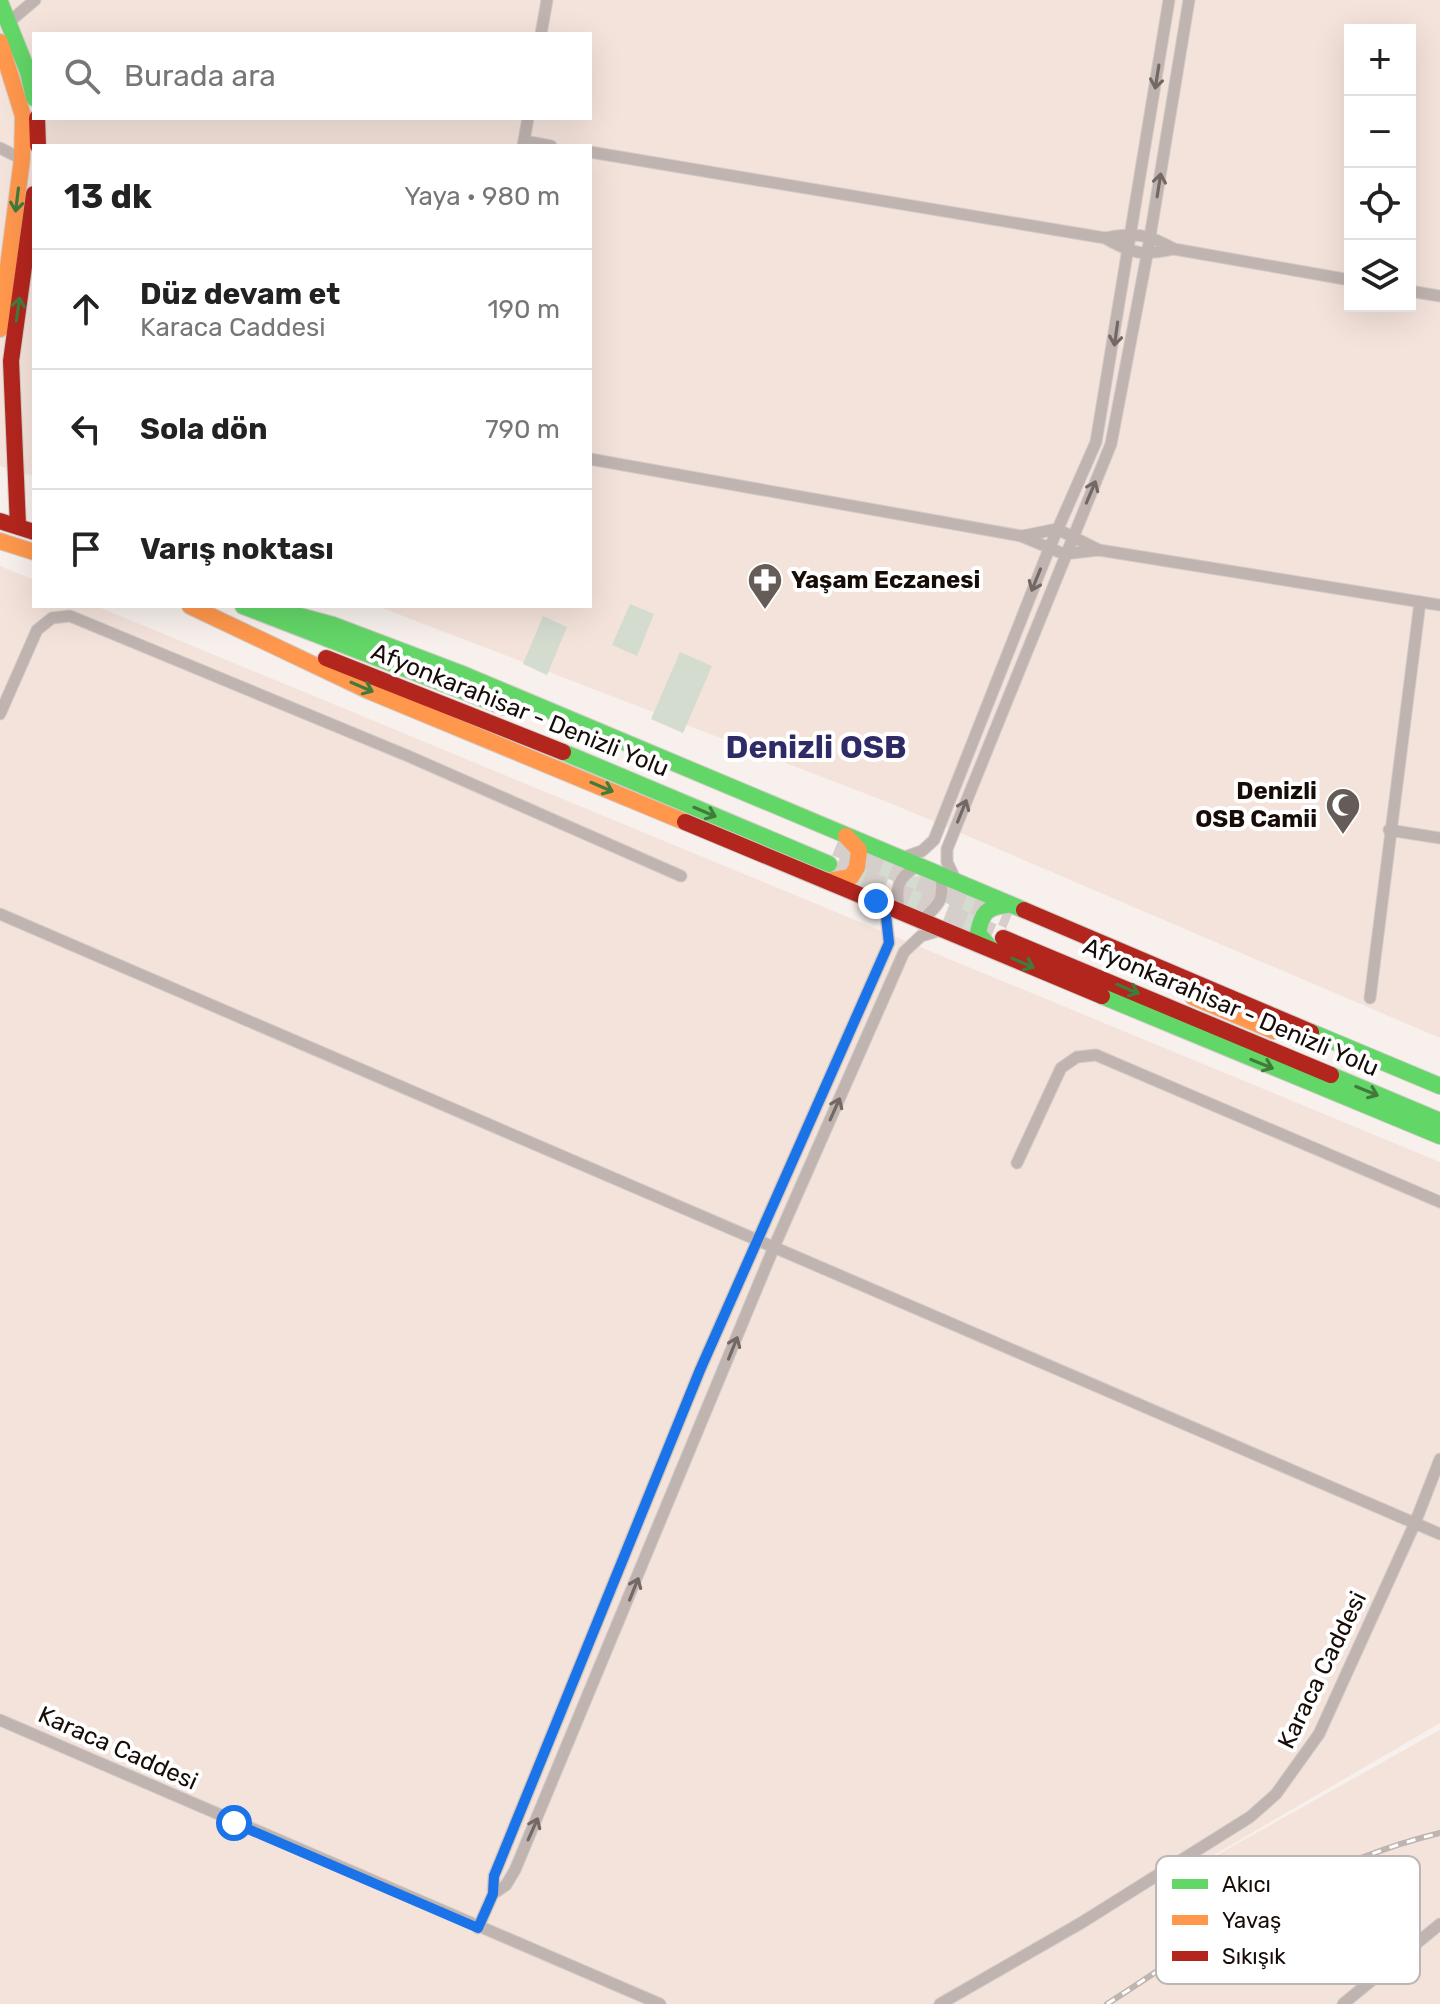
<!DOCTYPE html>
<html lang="tr">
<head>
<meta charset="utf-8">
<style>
  :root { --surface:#fff; --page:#f2f2f2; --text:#222; --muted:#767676; --line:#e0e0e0 }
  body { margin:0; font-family:Rubik,sans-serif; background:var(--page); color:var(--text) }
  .controls { position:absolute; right:24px; top:24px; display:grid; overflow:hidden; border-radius:0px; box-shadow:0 8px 32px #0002 }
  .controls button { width:72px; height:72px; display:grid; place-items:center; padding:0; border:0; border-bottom:2px solid var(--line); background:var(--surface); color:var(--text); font:40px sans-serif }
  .stop { position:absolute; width:24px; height:24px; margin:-18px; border:6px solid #1a73e8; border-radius:50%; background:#fff }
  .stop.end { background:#1a73e8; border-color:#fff; box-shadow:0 2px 8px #0008 }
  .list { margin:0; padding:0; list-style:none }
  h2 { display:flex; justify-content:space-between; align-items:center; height:104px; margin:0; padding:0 32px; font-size:34px }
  h2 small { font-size:26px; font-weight:400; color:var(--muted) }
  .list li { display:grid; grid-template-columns:52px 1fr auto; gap:24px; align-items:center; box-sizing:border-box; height:120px; padding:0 32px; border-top:2px solid var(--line) }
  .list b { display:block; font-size:30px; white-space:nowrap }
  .list p { margin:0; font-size:26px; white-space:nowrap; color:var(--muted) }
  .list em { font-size:26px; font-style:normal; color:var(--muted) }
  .icon { flex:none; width:44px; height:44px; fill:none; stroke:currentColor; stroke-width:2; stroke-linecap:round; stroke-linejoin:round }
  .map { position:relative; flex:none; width:1440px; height:2004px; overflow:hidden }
  .search { position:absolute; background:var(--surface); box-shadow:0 8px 32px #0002; left:32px; top:32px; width:560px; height:88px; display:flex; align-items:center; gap:20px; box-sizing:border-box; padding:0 28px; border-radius:0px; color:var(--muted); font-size:30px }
  .panel { position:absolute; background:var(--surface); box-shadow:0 8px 32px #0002; left:32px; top:144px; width:560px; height:464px; border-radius:0px }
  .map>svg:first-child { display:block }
  .built { fill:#f4e3db; fill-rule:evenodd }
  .green { fill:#d4dcd0 }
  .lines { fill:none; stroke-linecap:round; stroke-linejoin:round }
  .highway-tunnel { stroke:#d5ceca; stroke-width:20; stroke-dasharray:20 10; stroke-linecap:butt }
  .street-casing { stroke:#d2ccc8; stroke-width:13 }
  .fast-casing { stroke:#d2ccc8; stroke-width:18 }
  .slow-casing { stroke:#d2ccc8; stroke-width:18 }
  .jam-casing { stroke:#d2ccc8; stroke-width:18 }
  .street { stroke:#c0b4b0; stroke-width:11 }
  .fast { stroke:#63d668; stroke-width:16 }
  .slow { stroke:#ff974d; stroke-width:16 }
  .jam { stroke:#b3261e; stroke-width:16 }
  .rail-casing { stroke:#beb4b0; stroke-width:6 }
  .rail { stroke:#fff; stroke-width:3; stroke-dasharray:9; stroke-linecap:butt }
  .oneway { stroke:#746864 }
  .oneway2 { stroke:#417b3c }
  .route { stroke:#1a73e8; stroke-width:10 }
  .labels { text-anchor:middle; stroke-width:8; stroke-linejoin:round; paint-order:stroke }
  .poi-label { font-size:24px; font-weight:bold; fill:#170c07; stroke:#fff; text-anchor:start }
  .street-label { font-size:24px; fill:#170c07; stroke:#fff }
  .district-label { font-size:32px; font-weight:bold; fill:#2f2b66; stroke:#fff }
  .key { fill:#fff; stroke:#b9b6b5; stroke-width:2 }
  .key-label { font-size:22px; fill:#170c07 }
</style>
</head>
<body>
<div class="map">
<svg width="1440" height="2004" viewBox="0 0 1440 2004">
  <rect width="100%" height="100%" fill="#f7f0ec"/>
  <g class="built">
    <path d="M0 0H1440V1038L895 805 377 606H590V146H34V476L0 466ZM1350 30H1410V306H1350ZM34 34H590V118H34Z"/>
    <polygon points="0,566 34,580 34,606 96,606 1440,1162 1440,1723 1144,1896 1440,1730 1440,2004 0,2004"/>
  </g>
  <g class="green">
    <polygon points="630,604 654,614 637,656 612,645"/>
    <polygon points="543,616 567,627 547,675 523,664"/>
    <polygon points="680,652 712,666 683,733 651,719"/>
    <polygon points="863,849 895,863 881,897 848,884"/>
    <circle cx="919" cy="893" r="17"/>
    <polygon points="955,889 986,902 973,936 942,923"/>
  </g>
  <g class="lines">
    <g class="highway-tunnel">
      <polyline points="836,846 1010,919"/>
      <polyline points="836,867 1003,938"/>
    </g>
    <g class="street-casing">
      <g id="street">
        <polyline points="9,22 35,0"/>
        <polyline points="541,34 547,0"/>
        <polyline points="524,141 551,146"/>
        <polyline points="523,146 528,118"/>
        <polyline points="0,148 22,159"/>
        <path d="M590 152 1105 238C1133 254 1142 256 1174 249"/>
        <path d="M1105 238C1134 232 1148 234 1174 249L1350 280"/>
        <polyline points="1410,291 1440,296"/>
        <polyline points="590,459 1021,536 1064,554 1099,550 1440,605"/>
        <polyline points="1022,536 1057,529 1099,550"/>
        <polyline points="0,714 37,630 52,618 70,616 408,756 681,876"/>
        <polyline points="1389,830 1440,838"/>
        <polyline points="902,858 922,851 934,840 1049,549 1096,442 1169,0"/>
        <polyline points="955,879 947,862 947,849 1111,444 1147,255 1189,0"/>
        <path d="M899 912C896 887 896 878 919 865"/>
        <polyline points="0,914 1440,1534"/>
        <path d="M920 923C939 902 944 905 941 874"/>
        <polyline points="1370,998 1420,602"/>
        <polyline points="1017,1163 1061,1068 1077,1057 1096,1055 1440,1202"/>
        <polyline points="0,1720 660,2004"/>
        <polyline points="493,1894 506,1885 515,1870 774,1247 904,952 921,936 938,931"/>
        <polyline points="478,1928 493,1894 494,1876 700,1370 889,943 886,916 880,907"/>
        <polyline points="940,2004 1081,1923 1250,1817 1276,1794 1319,1734 1415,1523 1440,1459"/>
        <polyline points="1343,2004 1440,1924"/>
      </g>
    </g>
    <g class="fast-casing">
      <g id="fast">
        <polyline points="0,2 28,72 34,98"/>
        <polyline points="243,606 504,707"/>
        <polyline points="263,606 333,625 465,675 1024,910"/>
        <polyline points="563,752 829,864"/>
        <path d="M991 949 978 933C982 913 986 907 1007 905"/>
        <polyline points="1102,996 1440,1136"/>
        <polyline points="1311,1032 1440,1086"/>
        <polyline points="1331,1075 1440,1121"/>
      </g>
    </g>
    <g class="slow-casing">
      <g id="slow">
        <polyline points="0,42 23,116 22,159 0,329"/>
        <polyline points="0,541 34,552"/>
        <polyline points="190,606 369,691 685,822"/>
        <polyline points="828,881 851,877 857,867 859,850 846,836"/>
        <polyline points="1193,997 1274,1031"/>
      </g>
    </g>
    <g class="jam-casing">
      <g id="jam">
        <polyline points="37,118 38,146"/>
        <polyline points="0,521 34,532"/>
        <polyline points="18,526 11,361 34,194"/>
        <polyline points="326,658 563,752"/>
        <polyline points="685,822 1102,996"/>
        <polyline points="1024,910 1311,1032"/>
        <polyline points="1003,938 1331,1075"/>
      </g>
    </g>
    <use href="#street" class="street"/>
    <use href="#fast" class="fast"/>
    <use href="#slow" class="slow"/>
    <use href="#jam" class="jam"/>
    <g class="rail-casing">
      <path id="rail" d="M1107 2004C1218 1932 1309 1865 1440 1833"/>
    </g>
    <use href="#rail" class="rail"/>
  </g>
  <defs><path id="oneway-shaft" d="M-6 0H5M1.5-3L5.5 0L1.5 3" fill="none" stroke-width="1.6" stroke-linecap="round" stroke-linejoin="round" transform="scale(2)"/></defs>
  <g class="oneway">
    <use href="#oneway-shaft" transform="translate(1157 77) rotate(99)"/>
    <use href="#oneway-shaft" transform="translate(1159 185) rotate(-81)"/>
    <use href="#oneway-shaft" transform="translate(1116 334) rotate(98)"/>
    <use href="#oneway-shaft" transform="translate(1091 492) rotate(-67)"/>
    <use href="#oneway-shaft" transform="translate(1036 580) rotate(112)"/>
    <use href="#oneway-shaft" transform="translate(962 811) rotate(-68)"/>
    <use href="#oneway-shaft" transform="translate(835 1109) rotate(-66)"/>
    <use href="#oneway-shaft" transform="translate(733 1348) rotate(-68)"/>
    <use href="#oneway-shaft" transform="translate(634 1589) rotate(-68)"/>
    <use href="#oneway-shaft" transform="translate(533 1829) rotate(-66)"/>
  </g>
  <g class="oneway2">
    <use href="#oneway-shaft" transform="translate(17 200) rotate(97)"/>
    <use href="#oneway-shaft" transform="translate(18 309) rotate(-82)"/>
    <use href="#oneway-shaft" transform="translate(362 687) rotate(23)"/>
    <use href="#oneway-shaft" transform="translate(602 787) rotate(23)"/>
    <use href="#oneway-shaft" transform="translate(705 812) rotate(23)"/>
    <use href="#oneway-shaft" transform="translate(1023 963) rotate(23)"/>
    <use href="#oneway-shaft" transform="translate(1128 989) rotate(23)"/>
    <use href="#oneway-shaft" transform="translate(1262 1064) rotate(22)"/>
    <use href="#oneway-shaft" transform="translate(1367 1091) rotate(22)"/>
  </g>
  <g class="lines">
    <polyline class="route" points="234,1823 478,1928 493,1894 494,1876 700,1370 889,943 886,916 876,901"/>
  </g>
  <defs>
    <g id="pharmacy-pin" transform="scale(1.8)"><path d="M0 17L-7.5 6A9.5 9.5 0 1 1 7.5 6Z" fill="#655c57" stroke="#fff"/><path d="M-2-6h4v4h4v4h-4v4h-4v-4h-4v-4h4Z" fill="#fff"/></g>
    <g id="mosque-pin" transform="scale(1.8)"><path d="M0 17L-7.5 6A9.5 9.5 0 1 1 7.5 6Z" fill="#655c57" stroke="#fff"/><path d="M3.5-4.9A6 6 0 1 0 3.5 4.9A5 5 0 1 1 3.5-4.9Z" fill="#fff"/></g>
  </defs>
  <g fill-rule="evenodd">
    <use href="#pharmacy-pin" x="765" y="580"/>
    <use href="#mosque-pin" x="1343" y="805"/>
  </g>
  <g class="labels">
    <g class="poi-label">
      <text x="791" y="588">Yaşam Eczanesi</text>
      <text x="1317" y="799" text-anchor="end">Denizli<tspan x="1317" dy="28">OSB Camii</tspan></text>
    </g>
    <g class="street-label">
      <text transform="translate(520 710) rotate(22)" y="8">Afyonkarahisar - Denizli Yolu</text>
      <text transform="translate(1231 1007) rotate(23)" y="8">Afyonkarahisar - Denizli Yolu</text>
      <text transform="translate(1322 1670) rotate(-64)" y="8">Karaca Caddesi</text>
      <text transform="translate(118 1748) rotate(24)" y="8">Karaca Caddesi</text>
    </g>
    <g class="district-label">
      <text x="816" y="758">Denizli OSB</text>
    </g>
  </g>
  <rect x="1156" y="1856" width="264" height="128" rx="12" class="key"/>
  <rect x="1172" y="1879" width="36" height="10" fill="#63d668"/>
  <rect x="1172" y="1915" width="36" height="10" fill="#ff974d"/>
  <rect x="1172" y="1951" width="36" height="10" fill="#b3261e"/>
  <g class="key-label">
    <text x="1222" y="1892">Akıcı</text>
    <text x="1222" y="1928">Yavaş</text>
    <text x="1222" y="1964">Sıkışık</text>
  </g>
</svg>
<div class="controls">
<button>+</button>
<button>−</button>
<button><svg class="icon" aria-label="locate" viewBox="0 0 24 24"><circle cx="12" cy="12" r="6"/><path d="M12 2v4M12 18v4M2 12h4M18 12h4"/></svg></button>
<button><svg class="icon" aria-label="layers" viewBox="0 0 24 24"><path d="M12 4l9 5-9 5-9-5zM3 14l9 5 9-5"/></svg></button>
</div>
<div class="stop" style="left:234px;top:1823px"></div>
<div class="stop end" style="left:876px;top:901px"></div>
<div class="search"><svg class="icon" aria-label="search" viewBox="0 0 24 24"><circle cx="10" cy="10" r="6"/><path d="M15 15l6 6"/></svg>Burada ara</div>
<section class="panel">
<h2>13 dk<small>Yaya · 980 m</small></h2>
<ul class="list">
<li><svg class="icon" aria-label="ahead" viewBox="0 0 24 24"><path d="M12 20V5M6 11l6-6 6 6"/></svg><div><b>Düz devam et</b><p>Karaca Caddesi</p></div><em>190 m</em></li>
<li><svg class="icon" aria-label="left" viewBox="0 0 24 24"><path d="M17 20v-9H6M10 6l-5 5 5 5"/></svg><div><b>Sola dön</b></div><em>790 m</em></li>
<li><svg class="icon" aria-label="arrive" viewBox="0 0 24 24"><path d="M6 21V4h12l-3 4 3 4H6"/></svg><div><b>Varış noktası</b></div></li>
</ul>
</section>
</div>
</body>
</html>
